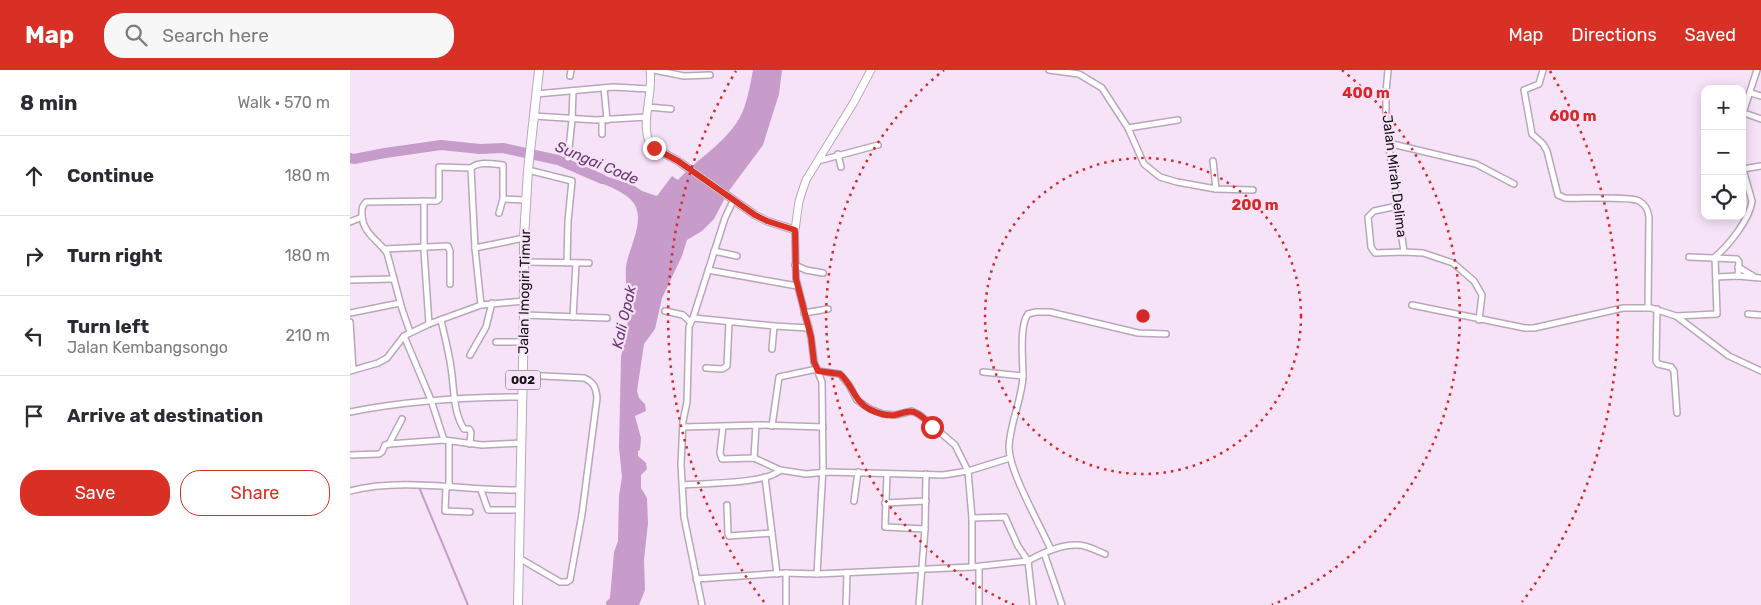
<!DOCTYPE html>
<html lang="en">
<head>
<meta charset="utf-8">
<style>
  :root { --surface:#fff; --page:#f7f7f7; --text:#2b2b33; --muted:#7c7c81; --line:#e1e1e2; --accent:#d93025 }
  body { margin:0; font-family:Rubik,sans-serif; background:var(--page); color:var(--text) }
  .controls { position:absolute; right:15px; top:15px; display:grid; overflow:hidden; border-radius:10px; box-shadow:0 2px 12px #0003 }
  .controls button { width:45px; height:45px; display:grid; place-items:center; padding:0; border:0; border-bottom:1px solid var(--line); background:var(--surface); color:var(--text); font:25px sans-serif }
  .stop { position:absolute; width:15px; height:15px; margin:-11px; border:4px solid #d93025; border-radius:50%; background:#fff }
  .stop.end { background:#d93025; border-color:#fff; box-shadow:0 1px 5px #0008 }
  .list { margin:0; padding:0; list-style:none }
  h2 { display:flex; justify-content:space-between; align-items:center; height:65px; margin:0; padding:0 20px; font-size:21px }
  h2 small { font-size:16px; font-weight:400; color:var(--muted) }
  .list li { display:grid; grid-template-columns:32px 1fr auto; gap:15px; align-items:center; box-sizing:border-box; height:80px; padding:0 20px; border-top:1px solid var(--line) }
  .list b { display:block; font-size:19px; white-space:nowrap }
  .list p { margin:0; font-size:16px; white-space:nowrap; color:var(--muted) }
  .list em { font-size:16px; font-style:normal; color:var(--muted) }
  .actions { display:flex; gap:10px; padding:15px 20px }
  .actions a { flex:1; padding:11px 0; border:1px solid var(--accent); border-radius:20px; text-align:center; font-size:18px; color:var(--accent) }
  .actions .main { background:var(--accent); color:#fff }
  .icon { flex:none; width:28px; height:28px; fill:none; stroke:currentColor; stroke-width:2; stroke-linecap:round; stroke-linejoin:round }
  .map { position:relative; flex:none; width:1411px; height:535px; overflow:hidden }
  header { display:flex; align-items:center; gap:30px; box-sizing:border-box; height:70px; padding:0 25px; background:var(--accent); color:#fff }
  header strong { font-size:24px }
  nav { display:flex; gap:28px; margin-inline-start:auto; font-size:18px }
  .search { width:350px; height:45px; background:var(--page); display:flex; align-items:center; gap:12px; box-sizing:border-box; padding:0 18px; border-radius:20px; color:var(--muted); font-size:19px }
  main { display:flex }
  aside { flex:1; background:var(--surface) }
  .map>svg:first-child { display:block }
  .water { fill:#c79cca }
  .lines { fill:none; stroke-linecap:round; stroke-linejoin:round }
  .stream { stroke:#c79cca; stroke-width:2 }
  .river { stroke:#c79cca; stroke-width:10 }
  .street-casing { stroke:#b9a6ba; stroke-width:8 }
  .secondary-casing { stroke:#b9a6ba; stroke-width:9 }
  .primary-casing { stroke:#b9a6ba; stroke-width:10 }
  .street { stroke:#fff; stroke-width:5 }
  .secondary { stroke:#fff; stroke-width:7 }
  .primary { stroke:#fff; stroke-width:8 }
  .route { stroke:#d93025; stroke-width:6 }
  .ring { fill:none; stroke:#d62828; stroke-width:2.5; stroke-dasharray:2.5 5 }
  .labels { text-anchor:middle; stroke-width:4.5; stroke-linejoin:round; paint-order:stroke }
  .shield { fill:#f6e3f8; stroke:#5a4f5a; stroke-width:1 }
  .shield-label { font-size:12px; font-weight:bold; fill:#171017 }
  .street-label { font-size:14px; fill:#171017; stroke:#f6e3f8 }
  .water-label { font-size:15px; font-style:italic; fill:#6c3772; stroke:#f6e3f8 }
  .centre { fill:#d62828; stroke:#f6e3f8; stroke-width:2.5 }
  .ring-label { font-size:15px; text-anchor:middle; font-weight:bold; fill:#d62828; stroke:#f6e3f8; stroke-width:4.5; stroke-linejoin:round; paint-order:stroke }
</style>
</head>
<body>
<header>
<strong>Map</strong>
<div class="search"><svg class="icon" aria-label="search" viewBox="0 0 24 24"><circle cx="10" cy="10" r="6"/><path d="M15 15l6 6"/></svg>Search here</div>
<nav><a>Map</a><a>Directions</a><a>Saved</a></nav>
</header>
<main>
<aside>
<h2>8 min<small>Walk · 570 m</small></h2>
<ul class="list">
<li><svg class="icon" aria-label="ahead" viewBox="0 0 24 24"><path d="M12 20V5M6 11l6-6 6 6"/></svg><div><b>Continue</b></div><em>180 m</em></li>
<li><svg class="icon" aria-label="right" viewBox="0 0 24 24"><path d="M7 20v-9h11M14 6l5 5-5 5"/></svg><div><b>Turn right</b></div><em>180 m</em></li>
<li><svg class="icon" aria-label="left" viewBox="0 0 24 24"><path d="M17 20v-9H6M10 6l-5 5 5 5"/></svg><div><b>Turn left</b><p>Jalan Kembangsongo</p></div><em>210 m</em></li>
<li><svg class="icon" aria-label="arrive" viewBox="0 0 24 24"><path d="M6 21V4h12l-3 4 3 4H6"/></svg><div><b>Arrive at destination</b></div></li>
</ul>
<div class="actions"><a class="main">Save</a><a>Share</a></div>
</aside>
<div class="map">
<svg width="1411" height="535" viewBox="0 0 1411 535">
  <rect width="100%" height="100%" fill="#f6e3f8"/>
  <path class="water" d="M403 0H432L429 24 413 75 378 122 364 149 352 161 337 170 332 186 312 228 305 259 294 274 287 321 289 328 295 334 296 341 285 346 291 368 290 380 288 381V386L296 393 297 399 291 405V418L297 428 298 453 294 490 295 520 289 535H256V532L260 528 264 482 268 471 269 426 272 407 269 378 271 287 280 240C277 231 275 206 276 197 279 174 302 142 275 125 264 117 249 113 236 107L243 102 283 115 292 121 307 126 322 106 328 110C347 89 374 74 389 49 397 35 400 16 403 0Z"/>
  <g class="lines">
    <polyline class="stream" points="69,417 118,535"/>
    <polyline class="river" points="0,88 4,89 35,83 91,75 130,79 153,78 208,90 252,109"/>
    <g class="street-casing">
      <g id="street">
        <polyline points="304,0 334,6 360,5"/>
        <polyline points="699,0 729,4 752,18 778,58 794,94 810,107 827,112 866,119 903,120"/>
        <polyline points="1038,0 1036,22 1036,56 1054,182"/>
        <path d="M1193 0 1189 14 1174 20 1182 64 1193 74 1197 81 1208 125 1215 128C1229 129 1280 126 1289 131 1296 135 1298 140 1299 147L1298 238"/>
        <polyline points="220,6 221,0"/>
        <polyline points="254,18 257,50"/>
        <polyline points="1401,23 1411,26"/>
        <polyline points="186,24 263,17 300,19"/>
        <polyline points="298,37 321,39"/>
        <polyline points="1394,43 1411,49"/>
        <polyline points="184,46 246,50 297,47"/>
        <polyline points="1392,46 1407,0"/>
        <polyline points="252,50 252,64"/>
        <polyline points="778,58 828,50"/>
        <polyline points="1038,73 1126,94 1164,114"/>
        <polyline points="488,84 491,97"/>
        <polyline points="218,88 222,50 223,21"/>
        <polyline points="468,91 528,75"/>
        <polyline points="863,91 866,119"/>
        <polyline points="121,98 125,178 174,168"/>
        <polyline points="1393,99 1411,96"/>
        <polyline points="178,100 222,111 218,151 217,193"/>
        <polyline points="74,131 74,181 79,254"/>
        <polyline points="1048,136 1024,141 1018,147 1021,177 1025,183 1054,182 1073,183 1103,193 1124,211 1132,225 1129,250"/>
        <polyline points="149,143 153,129"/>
        <polyline points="0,152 12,147"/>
        <polyline points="445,160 446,209 461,267 464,292 472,312 473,397 467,504 622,497 678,491 683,535"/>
        <polyline points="125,178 131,235"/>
        <polyline points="34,179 98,176 100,181 100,214"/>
        <polyline points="364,181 387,186"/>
        <polyline points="1339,187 1387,189 1389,192 1388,206"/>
        <polyline points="174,192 239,193"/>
        <polyline points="445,195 456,200 473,203"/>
        <polyline points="1388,197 1403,206"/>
        <polyline points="358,200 447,216"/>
        <polyline points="1366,207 1388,206 1410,208"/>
        <polyline points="0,210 44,209"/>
        <polyline points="1062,235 1175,258 1184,258 1273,238 1301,238 1326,246 1379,286 1411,301"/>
        <polyline points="1307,239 1306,291 1308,294 1321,297 1324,301 1327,343"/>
        <polyline points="315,241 333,245 340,252"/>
        <polyline points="0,243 50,233"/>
        <polyline points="454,243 478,239"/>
        <polyline points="1398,244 1411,245"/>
        <polyline points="174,245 257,248"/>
        <path d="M1326 246 1367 244 1365 187C1379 175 1400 149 1402 131L1392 96"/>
        <polyline points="223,247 226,193"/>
        <polyline points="343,248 424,256 459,258"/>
        <path d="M91 250C95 268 100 286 102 305 104 322 104 344 114 359H119L121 362 120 374"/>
        <polyline points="0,252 3,300"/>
        <path d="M60 262 52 239 37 183C28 170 14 164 12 147 12 140 11 137 16 132L87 131 89 129V97L121 98C129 91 143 94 153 95V129L176 130"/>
        <polyline points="54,266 81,330 94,370"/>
        <polyline points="146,272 174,272"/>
        <polyline points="422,279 424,256"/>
        <polyline points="120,285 136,257 142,233"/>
        <polyline points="356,298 372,299 377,296 379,252"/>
        <polyline points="0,301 28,293 37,288 54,266 79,254 131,235 174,231"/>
        <polyline points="468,301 490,304 499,315 507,330 520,339 533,344 545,345 562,341 570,345 605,375 618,401 660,388"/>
        <path d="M633 302 673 306C672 330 660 352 659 377 659 402 690 454 701 480"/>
        <path d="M673 306C673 290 669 256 678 244L686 242H700L788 263 816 264"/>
        <path d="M0 342C56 331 115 327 172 327"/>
        <polyline points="422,356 429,307 467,299"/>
        <polyline points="333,357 410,355 473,357"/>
        <polyline points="373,357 370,383 372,389 404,388 430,400"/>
        <polyline points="39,374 52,349"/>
        <polyline points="0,385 29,384 32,382 35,375 39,374 94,370 132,375 171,373"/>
        <polyline points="404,388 406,355"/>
        <polyline points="537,404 535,457 575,459"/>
        <polyline points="415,407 427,504"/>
        <path d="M333 415C354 413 417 414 430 400L456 404 478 402 593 405 618 401 622 448 655 447 668 476 678 491C692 483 711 474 728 475 737 475 747 481 755 484"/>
        <polyline points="96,417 95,441 120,442"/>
        <polyline points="99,417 99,371"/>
        <polyline points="131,420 138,440 170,440"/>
        <path d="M0 421C53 407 116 421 170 420"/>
        <polyline points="504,431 508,402"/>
        <polyline points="535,433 576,431"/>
        <polyline points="377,435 378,464 379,466 422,463"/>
        <polyline points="694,483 712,535"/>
        <path d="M169 488 210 512H217L220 510 232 444 247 328C246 318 244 312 234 308L173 305"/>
        <polyline points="622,497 622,448"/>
        <polyline points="436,503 436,535"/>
        <polyline points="346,509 436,503 467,504"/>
        <polyline points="352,535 334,447 331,395 333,351 337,332 339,257 343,248 375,148 383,131"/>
        <polyline points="496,535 497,503"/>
        <polyline points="569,535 575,459 576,404"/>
        <polyline points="629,535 629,497"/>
      </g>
    </g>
    <g class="secondary-casing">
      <path id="secondary" d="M300 0C304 24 289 53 301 76L328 91 405 145 417 151 445 160 449 131 456 110 504 32 521 0"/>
    </g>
    <g class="primary-casing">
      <polyline id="primary" points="168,535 174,245 174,168 178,100 189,0"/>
    </g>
    <use href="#street" class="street"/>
    <use href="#secondary" class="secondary"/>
    <use href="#primary" class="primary"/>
  </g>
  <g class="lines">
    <path class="route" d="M304 78 328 91 405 145 417 151 445 160 446 209 461 267 464 292 468 301 490 304C503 315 503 330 519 339 527 343 537 346 545 345 552 344 557 340 564 342 572 345 577 351 582 357"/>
  </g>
  <g class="ring">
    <circle cx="793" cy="246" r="158"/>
    <path d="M664 535A316 316 0 0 1 594 0M992 0A316 316 0 0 1 922 535"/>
    <path d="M414 532A475 475 0 0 1 386 1M1200 1A475 475 0 0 1 1172 532"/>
  </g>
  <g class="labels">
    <rect class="shield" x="155.5" y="300.5" width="35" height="19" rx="4"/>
    <g class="shield-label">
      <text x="173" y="314">002</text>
    </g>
    <g class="street-label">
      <text transform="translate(1045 106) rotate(83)" y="5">Jalan Mirah Delima</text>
      <text transform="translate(174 222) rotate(-89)" y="5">Jalan Imogiri Timur</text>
    </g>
    <g class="water-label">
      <text transform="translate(247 93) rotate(23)" y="5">Sungai Code</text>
      <text transform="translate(274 247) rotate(-77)" y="5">Kali Opak</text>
    </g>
  </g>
  <circle cx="793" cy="246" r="8" class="centre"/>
  <g class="ring-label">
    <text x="1016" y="28">400 m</text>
    <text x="1223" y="51">600 m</text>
    <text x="905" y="140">200 m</text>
  </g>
</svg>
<div class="controls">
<button>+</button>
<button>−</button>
<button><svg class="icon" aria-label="locate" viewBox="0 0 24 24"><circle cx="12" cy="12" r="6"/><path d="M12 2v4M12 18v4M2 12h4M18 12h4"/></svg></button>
</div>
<div class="stop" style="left:582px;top:357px"></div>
<div class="stop end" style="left:304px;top:78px"></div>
</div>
</main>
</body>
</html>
